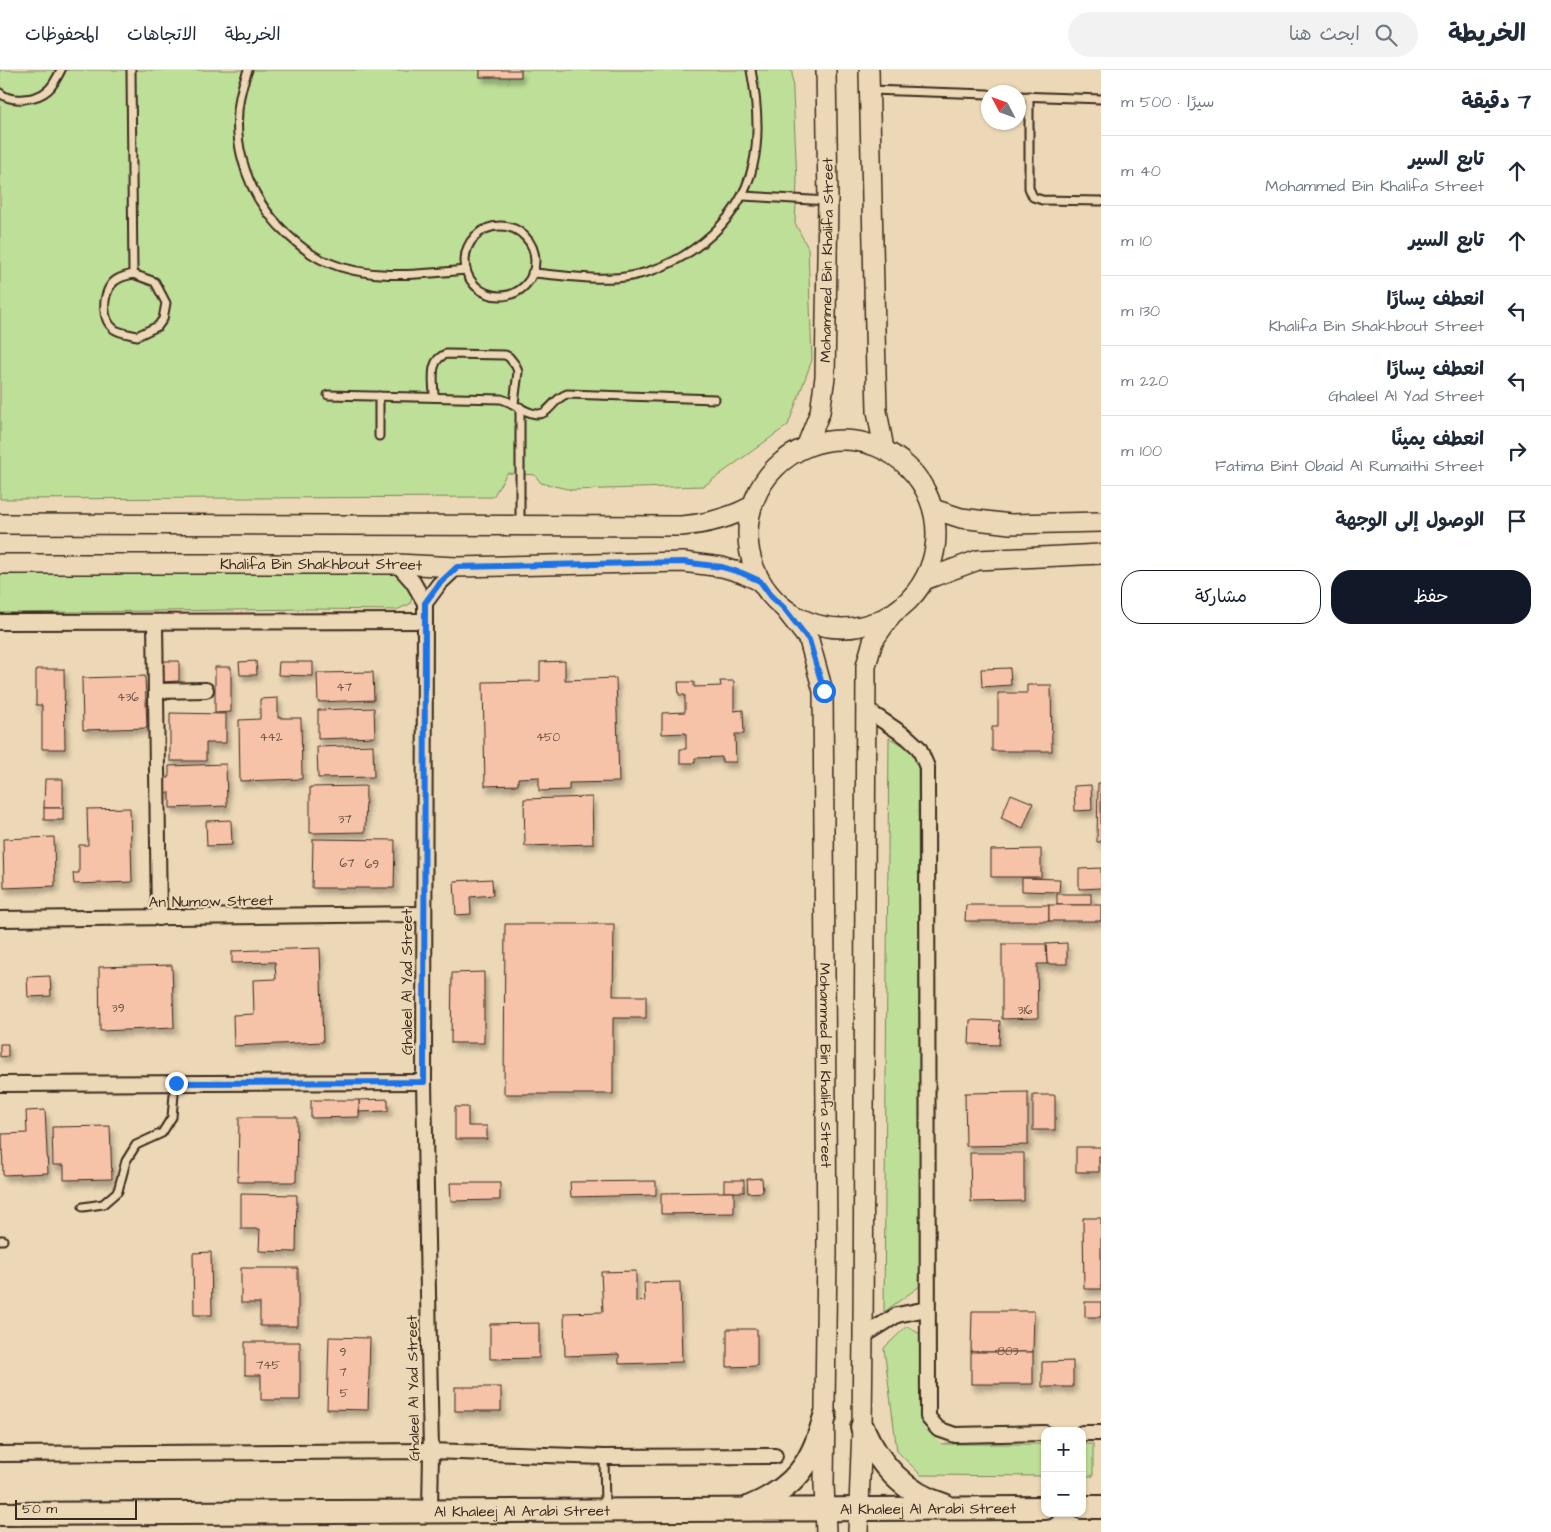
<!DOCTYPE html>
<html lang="ar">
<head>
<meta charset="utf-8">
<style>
  :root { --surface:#fff; --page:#f2f2f3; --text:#1f2937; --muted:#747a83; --line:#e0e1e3; --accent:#111827 }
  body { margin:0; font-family:"Architects Daughter","Playpen Sans Arabic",sans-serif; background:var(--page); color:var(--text); direction:rtl }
  .controls { position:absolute; right:15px; bottom:15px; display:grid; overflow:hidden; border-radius:10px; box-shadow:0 1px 4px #0004 }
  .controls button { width:45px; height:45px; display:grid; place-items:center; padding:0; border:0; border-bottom:1px solid var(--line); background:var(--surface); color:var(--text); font:25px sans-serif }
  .compass { position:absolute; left:981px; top:15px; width:45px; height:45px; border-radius:50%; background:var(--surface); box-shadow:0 1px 4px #0004; rotate:311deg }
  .scale { position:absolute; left:15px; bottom:12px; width:122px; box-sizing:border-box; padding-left:5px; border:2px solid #3b2a1e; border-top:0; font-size:14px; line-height:18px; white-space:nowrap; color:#3b2a1e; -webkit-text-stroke:4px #ecd8b6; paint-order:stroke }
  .stop { position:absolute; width:15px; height:15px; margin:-11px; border:4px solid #1a73e8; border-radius:50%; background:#fff }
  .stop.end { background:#1a73e8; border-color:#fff; box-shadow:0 1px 5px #0008 }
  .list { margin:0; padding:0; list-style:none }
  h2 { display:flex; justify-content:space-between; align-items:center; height:65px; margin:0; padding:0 20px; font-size:21px }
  h2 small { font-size:16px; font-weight:400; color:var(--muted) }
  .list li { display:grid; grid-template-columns:32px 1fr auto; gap:15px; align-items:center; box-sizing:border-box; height:70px; padding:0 20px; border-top:1px solid var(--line) }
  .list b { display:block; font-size:19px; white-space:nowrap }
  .list p { margin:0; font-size:16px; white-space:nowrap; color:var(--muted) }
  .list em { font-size:16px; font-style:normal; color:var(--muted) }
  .actions { display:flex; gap:10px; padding:15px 20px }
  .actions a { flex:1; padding:11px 0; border:1px solid var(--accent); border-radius:20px; text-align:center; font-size:18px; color:var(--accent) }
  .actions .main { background:var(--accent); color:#fff }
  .icon { flex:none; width:28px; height:28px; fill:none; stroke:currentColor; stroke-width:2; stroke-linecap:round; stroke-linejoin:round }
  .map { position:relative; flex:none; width:1101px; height:1462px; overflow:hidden; direction:ltr }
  header { display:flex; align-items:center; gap:30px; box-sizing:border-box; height:70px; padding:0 25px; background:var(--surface); border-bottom:1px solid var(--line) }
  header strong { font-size:24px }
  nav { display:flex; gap:28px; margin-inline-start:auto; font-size:18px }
  .search { width:350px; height:45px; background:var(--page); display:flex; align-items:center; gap:12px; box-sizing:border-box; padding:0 18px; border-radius:28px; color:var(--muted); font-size:19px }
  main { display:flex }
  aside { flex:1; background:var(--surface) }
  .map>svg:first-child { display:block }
  .green { fill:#bedf98; stroke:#7c845b }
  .building { fill:#f6c2a8; stroke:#3b2a1e; filter:url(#shadow) }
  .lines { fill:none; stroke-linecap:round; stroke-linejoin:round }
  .service-casing { stroke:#3b2a1e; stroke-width:11 }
  .minor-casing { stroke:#3b2a1e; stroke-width:18 }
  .secondary-casing { stroke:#3b2a1e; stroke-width:22 }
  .trunk-casing { stroke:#3b2a1e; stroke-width:26 }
  .service { stroke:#ecd8b6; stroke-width:7 }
  .minor { stroke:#ecd8b6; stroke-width:14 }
  .secondary { stroke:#ecd8b6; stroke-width:19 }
  .trunk { stroke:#ecd8b6; stroke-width:22 }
  .route { stroke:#1a73e8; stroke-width:6 }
  .labels { text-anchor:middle; stroke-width:4.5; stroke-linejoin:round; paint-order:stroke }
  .number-label { font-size:12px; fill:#6a5040 }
  .street-label { font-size:15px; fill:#3b2a1e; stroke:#ecd8b6 }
</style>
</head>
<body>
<header>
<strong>الخريطة</strong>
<div class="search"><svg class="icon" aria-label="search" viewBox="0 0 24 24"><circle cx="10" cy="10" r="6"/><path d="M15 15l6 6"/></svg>ابحث هنا</div>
<nav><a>الخريطة</a><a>الاتجاهات</a><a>المحفوظات</a></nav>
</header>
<main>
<aside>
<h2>7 دقيقة<small>سيرًا · 500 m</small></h2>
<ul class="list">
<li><svg class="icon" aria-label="ahead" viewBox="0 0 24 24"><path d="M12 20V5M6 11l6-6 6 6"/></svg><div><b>تابع السير</b><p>Mohammed Bin Khalifa Street</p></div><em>40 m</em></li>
<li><svg class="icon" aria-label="ahead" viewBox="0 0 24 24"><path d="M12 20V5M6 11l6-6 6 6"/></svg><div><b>تابع السير</b></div><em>10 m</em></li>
<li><svg class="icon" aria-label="left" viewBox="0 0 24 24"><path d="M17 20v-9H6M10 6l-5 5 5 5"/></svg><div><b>انعطف يسارًا</b><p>Khalifa Bin Shakhbout Street</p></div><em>130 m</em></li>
<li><svg class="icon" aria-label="left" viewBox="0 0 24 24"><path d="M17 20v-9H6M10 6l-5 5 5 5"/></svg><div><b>انعطف يسارًا</b><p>Ghaleel Al Yad Street</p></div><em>220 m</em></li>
<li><svg class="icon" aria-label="right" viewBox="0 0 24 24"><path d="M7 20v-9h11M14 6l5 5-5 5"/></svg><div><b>انعطف يمينًا</b><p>Fatima Bint Obaid Al Rumaithi Street</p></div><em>100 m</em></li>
<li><svg class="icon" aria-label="arrive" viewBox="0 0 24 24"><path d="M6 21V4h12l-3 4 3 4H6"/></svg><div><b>الوصول إلى الوجهة</b></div></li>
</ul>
<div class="actions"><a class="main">حفظ</a><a>مشاركة</a></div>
</aside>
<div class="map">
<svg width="1101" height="1462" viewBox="0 0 1101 1462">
  <defs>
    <filter id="shadow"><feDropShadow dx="3" dy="5.5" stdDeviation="2.5" flood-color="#0004"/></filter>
  </defs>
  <rect width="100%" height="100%" fill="#ecd8b6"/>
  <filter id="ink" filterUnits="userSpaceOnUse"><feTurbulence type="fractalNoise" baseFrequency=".02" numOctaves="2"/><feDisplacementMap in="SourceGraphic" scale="10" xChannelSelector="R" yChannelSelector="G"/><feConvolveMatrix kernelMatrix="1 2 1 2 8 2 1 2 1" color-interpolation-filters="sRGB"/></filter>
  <g filter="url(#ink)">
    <g class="green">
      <polygon points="0,0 480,0 480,7 521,7 521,0 792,0 797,112 795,153 808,178 812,290 788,355 704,416 572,420 541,413 535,405 507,403 493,427 0,429"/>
      <polygon points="0,501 404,501 416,516 410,534 396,540 310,539 0,543"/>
      <polygon points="889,668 918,683 920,1216 884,1242"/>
      <polygon points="907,1256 920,1264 923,1355 942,1374 1045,1374 1045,1406 921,1405 897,1381 884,1278"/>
      <rect x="1082" y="1374" width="11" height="32"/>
    </g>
    <g class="building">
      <rect x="480" y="0" width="41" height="7"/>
      <polygon points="160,591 179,591 179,611 161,612"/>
      <polygon points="256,591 257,605 240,605 239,592"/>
      <polygon points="565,591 565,610 616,608 619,712 569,713 569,720 539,721 539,707 518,708 518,715 485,716 483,612 540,611 540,592"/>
      <polygon points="279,592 313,592 313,606 278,605"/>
      <polygon points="215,597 231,597 231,642 215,643"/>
      <polygon points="1010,598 1011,615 982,617 981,599"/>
      <polygon points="36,599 64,599 65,679 42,679 42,635 36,635"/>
      <polygon points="373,602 374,630 318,632 317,603"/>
      <polygon points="145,606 147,658 83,660 82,608"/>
      <polygon points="720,611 734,611 734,641 743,640 744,664 735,664 736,692 722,692 722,687 695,688 695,693 680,693 680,679 686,679 686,663 662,664 662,643 685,642 685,625 679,625 678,612 694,612 694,617 721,616"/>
      <polygon points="1027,615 1051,615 1052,681 992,681 992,657 998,657 998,623 1027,623"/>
      <polygon points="278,628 278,648 301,648 302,709 240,711 239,650 260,649 260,629"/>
      <polygon points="374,638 375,667 318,669 318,640"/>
      <polygon points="170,643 226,644 226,673 206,673 206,691 170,691"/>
      <polygon points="373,675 374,707 318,708 317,677"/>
      <polygon points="226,694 227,736 170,738 170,723 162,723 162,708 169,708 169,696"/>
      <polygon points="45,709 63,709 63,738 44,738"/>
      <polygon points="1098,713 1101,713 1101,772 1097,772"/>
      <polygon points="1091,715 1092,740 1075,741 1074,716"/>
      <polygon points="366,716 365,762 310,763 310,717"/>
      <polygon points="1011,724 1033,733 1023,758 1001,748"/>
      <polygon points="592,727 593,774 525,776 524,729"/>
      <rect x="44" y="738" width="19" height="12"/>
      <polygon points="130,738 132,812 74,814 73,803 79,803 79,775 88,775 87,739"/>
      <polygon points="231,750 232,775 207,776 206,751"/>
      <polygon points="54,767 55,816 4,818 3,769"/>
      <polygon points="313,769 395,770 394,818 312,818"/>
      <polygon points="1041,779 1041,807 991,807 991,780"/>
      <polygon points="1101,798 1101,818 1079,819 1079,799"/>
      <polygon points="1022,808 1060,809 1059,822 1022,821"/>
      <polygon points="492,809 493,825 470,827 471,844 456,845 454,811"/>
      <rect x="1057" y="824" width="34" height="11"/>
      <polygon points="966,835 1049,835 1049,851 965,851"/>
      <rect x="1049" y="835" width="52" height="16"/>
      <polygon points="505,854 614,854 613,926 646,926 646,948 613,948 613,1024 504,1024"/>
      <polygon points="1067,873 1067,894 1047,894 1046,874"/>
      <polygon points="1002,874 1046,874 1047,894 1037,894 1038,948 1002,949"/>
      <polygon points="320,878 323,972 234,976 233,945 254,944 253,910 276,909 275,892 232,893 232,881"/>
      <polygon points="172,895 174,958 100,961 99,897"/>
      <polygon points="484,902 484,973 451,973 452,903"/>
      <polygon points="50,906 51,926 28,927 27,907"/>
      <polygon points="970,950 1000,951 999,975 969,974"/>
      <polygon points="0,974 8,974 8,986 0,987"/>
      <polygon points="1028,1022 1028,1075 966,1076 965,1023"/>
      <rect x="1033" y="1025" width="22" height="35"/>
      <polygon points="388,1029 388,1041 359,1042 359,1030"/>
      <polygon points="311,1030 359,1030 359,1047 311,1048"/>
      <polygon points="455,1037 468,1037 468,1056 487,1056 487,1069 455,1069"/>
      <polygon points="45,1040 48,1103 3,1105 2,1064 27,1063 26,1041"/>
      <polygon points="239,1047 297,1047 296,1112 238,1112"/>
      <polygon points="110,1056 112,1109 64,1110 64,1095 53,1095 52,1057"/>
      <polygon points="1076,1077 1101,1077 1101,1086 1099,1086 1099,1102 1076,1102"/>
      <polygon points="970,1083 1024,1083 1024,1131 971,1132"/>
      <polygon points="762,1108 763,1122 748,1123 747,1109"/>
      <rect x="724" y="1110" width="20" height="12"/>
      <polygon points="656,1111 656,1125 571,1127 570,1112"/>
      <polygon points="450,1113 500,1113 500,1130 451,1131"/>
      <polygon points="724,1122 734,1122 734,1143 661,1144 661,1123"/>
      <polygon points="241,1124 297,1125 296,1182 259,1181 260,1159 241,1159"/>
      <polygon points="1083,1148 1101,1148 1101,1219 1084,1219"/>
      <polygon points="211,1182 212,1245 194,1245 193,1183"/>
      <polygon points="241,1198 298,1198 298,1256 260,1256 260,1233 241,1233"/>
      <polygon points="636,1201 636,1232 645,1231 644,1213 680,1212 682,1292 619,1294 619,1284 565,1286 564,1243 603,1242 601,1202"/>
      <rect x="1085" y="1232" width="16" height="15"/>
      <polygon points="972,1241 1034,1241 1033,1282 971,1282"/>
      <polygon points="539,1253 539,1288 490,1289 490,1254"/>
      <polygon points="727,1259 757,1259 757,1296 727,1297"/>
      <polygon points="329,1267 370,1268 368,1340 327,1339"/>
      <polygon points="245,1272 300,1272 300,1330 261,1330 261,1305 245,1305"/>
      <rect x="971" y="1282" width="62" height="32"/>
      <polygon points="1073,1291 1073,1317 1042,1317 1042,1292"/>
      <rect x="455" y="1317" width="46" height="24"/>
    </g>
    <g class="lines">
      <g class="service-casing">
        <g id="service">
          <polyline points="131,0 133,204"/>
          <path d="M248 0C224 59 243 124 289 166 300 176 313 187 327 192 371 211 420 204 466 200"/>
          <polyline points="870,20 988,24"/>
          <path d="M0 23C11 33 37 30 48 20 53 16 58 6 61 0"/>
          <polyline points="1018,26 1101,29"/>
          <polyline points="1029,26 1029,118 1033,127 1042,130 1101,131"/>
          <polyline points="743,126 828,131"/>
          <circle cx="500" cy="191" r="35"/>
          <path d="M532 203C563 205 601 212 631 206 657 201 682 189 703 172 760 127 764 67 751 0"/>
          <path d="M133 204 155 212 166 233 163 249 158 256 137 266C130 264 119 263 114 259 101 249 103 226 111 215 116 208 125 206 133 204Z"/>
          <path d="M328 325 501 329C514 332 533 350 545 342 553 336 557 327 567 324L715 329"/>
          <polyline points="379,326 379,366"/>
          <path d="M434 327C434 312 428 290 446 284L505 285 509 287 516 296 518 302 514 333"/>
          <polyline points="520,337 520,453"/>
          <polyline points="83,1137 103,1134 118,1121 126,1091 136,1075 162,1063 172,1047 175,1013"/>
          <polyline points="0,1170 3,1170"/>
          <polyline points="604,1387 605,1437"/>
        </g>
      </g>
      <g class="minor-casing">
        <g id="minor">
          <polyline points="397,494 413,512 425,533 424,1012 431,1381 430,1441"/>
          <polyline points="425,533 439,514 457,497"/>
          <polyline points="0,552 425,551"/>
          <polyline points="155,552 159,848"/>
          <polyline points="156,621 206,620"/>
          <polyline points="867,640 907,667 919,678 927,697 928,1347 938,1359 955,1365 1045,1363"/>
          <polyline points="0,849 423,844"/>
          <polyline points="0,1014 424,1012"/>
          <polyline points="863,1266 897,1245 927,1239"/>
          <polyline points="1082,1363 1101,1363"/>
          <polyline points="0,1384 431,1381 604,1387 775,1386"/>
        </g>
      </g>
      <g class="secondary-casing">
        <g id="secondary">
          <polyline points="869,0 876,303 877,341 884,379"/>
          <circle cx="842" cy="464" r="94"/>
          <path id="s1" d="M806 377 820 342 825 307 828 131 826 0"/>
          <polyline points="933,439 961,448 1010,454 1101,452"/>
          <path d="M0 454 681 456C707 454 730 448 752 436"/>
          <path id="s2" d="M0 494H397L457 497 683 492 722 497 742 503 760 511"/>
          <polyline points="924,510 978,490 1101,484"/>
          <path id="s3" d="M784 538 809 570 823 621 827 1181 824 1414 826 1462"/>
          <polyline points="858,1462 862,1357 863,1266 866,596 873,571 892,544"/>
        </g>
      </g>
      <g class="trunk-casing">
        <g id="trunk">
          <path d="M862 1357C878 1393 905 1424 944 1435"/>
          <path d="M750 1437C795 1418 813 1393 825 1346"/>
          <polyline points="1082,1437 1101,1437"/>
          <path id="s4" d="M0 1444 1045 1438"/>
        </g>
      </g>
      <use href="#service" class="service"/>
      <use href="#minor" class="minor"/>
      <use href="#secondary" class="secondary"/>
      <use href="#trunk" class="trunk"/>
    </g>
  </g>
  <g class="lines" filter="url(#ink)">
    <polyline class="route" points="176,1013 424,1012 425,533 439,514 457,497 683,492 722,497 742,503 760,511 771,526 784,538 809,570 824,621"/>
  </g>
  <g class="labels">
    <g class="number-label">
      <text x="344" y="621">47</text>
      <text x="128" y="631">436</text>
      <text x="271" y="671">442</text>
      <text x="548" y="671">450</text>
      <text x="345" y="753">37</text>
      <text x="347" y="797">67</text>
      <text x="372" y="798">69</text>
      <text x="118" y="942">39</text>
      <text x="1025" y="944">316</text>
      <text x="1008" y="1285">803</text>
      <text x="343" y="1286">9</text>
      <text x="268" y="1299">745</text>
      <text x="343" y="1306">7</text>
      <text x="344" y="1327">5</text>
    </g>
    <g class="street-label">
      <text dy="5" stroke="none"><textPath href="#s1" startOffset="190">Mohammed Bin Khalifa Street</textPath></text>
      <text dy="5" stroke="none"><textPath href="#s2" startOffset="321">Khalifa Bin Shakhbout Street</textPath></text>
      <text transform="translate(211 831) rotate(-1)" y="5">An Numow Street</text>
      <text transform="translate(407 912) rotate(-90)" y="5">Ghaleel Al Yad Street</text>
      <text dy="5" stroke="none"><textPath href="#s3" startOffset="468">Mohammed Bin Khalifa Street</textPath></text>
      <text transform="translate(413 1318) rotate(-91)" y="5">Ghaleel Al Yad Street</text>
      <text dy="5" stroke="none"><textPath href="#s4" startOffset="928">Al Khaleej Al Arabi Street</textPath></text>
      <text dy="5" stroke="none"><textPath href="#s4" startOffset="522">Al Khaleej Al Arabi Street</textPath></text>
    </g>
  </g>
</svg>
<div class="controls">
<button>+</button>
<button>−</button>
</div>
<svg class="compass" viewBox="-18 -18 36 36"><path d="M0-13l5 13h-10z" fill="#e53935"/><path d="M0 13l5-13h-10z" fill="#747a83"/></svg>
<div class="scale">50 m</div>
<div class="stop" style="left:824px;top:621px"></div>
<div class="stop end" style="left:176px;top:1013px"></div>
</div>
</main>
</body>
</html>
